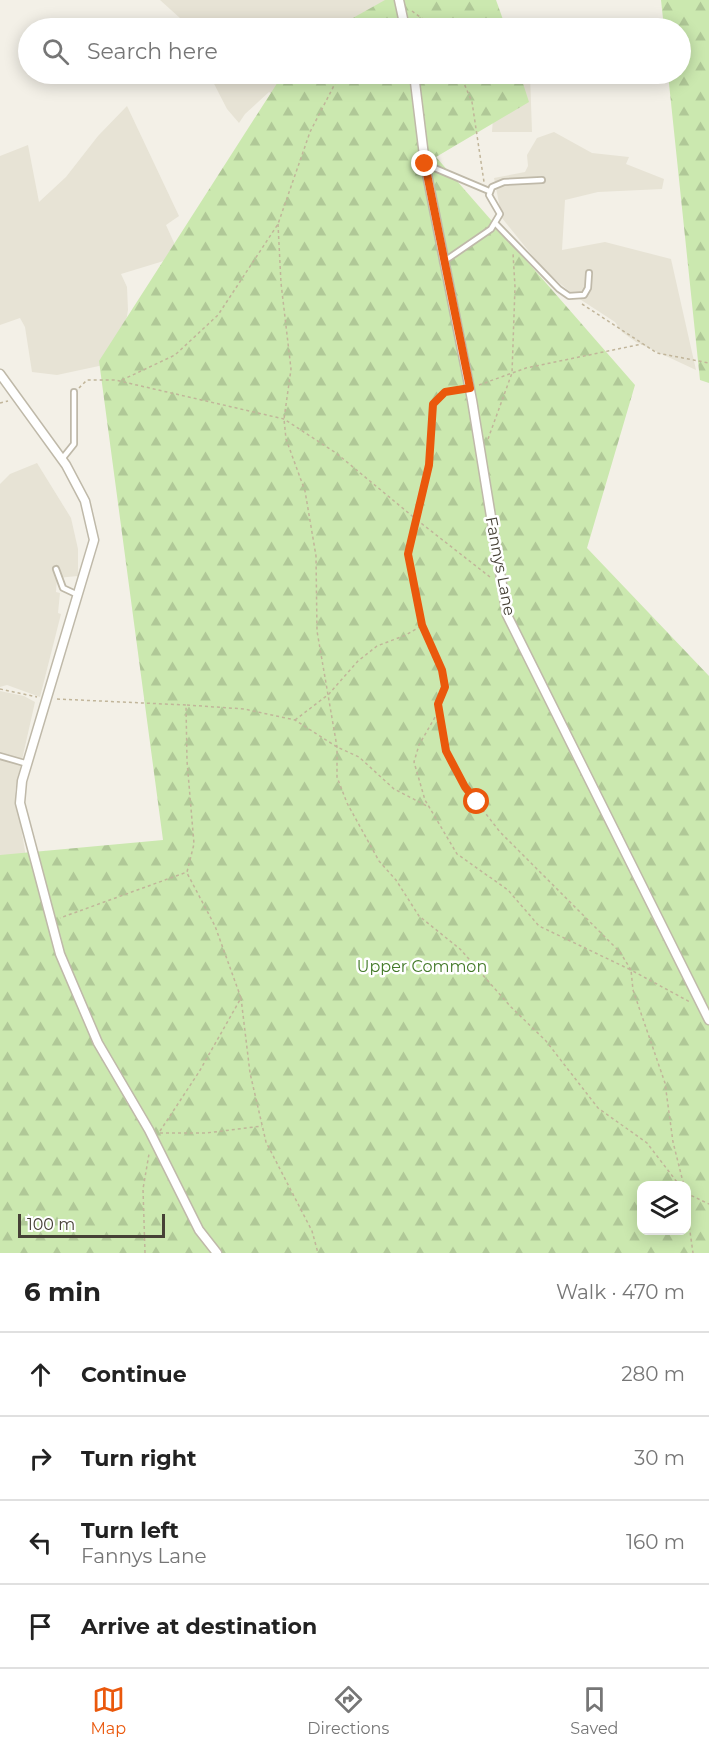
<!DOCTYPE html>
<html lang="en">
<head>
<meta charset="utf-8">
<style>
  :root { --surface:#fff; --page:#f6f6f6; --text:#222; --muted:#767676; --line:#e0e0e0; --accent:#ea580c }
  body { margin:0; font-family:Montserrat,sans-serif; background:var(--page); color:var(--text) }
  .controls { position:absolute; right:18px; bottom:18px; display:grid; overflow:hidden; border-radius:12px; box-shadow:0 3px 15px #0003 }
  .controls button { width:54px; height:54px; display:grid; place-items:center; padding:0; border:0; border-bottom:2px solid var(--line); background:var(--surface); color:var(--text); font:30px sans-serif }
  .scale { position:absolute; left:18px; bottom:15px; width:147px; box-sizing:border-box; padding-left:6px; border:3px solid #464136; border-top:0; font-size:16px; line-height:21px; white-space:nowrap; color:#464136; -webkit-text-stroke:4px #fff; paint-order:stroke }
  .stop { position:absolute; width:18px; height:18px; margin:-14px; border:4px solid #ea580c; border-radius:50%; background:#fff }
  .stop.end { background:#ea580c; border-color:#fff; box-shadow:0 2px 6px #0008 }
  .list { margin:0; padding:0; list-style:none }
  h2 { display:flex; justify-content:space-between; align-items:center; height:78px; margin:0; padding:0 24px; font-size:26px }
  h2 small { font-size:20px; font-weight:400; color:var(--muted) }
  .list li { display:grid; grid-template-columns:39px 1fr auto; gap:18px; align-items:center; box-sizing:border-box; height:84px; padding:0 24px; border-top:2px solid var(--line) }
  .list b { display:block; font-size:22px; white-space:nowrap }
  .list p { margin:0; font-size:20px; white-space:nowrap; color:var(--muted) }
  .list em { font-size:20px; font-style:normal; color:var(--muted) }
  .icon { flex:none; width:33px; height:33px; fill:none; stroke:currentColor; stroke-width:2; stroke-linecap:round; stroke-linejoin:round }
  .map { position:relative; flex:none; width:709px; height:1253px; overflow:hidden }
  .search { position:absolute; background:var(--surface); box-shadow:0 3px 15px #0003; left:18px; right:18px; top:18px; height:66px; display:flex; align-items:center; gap:15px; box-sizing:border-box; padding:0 21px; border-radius:33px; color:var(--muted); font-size:22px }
  .sheet { height:414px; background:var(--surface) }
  nav { display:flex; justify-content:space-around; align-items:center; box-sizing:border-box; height:84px; border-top:2px solid var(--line); background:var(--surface); font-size:16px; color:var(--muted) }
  nav a { display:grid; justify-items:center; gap:3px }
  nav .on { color:var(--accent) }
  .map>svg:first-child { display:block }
  .residential { fill:#e7e3d5 }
  .forest { fill:url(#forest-firs); fill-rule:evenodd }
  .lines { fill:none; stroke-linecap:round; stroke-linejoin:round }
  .lane-casing { stroke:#bfb9a9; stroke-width:8 }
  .street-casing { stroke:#bfb9a9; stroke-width:11 }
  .path { stroke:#c1b59a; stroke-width:1.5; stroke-dasharray:3 3; stroke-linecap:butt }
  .lane { stroke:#fff; stroke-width:4.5 }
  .street { stroke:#fff; stroke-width:8 }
  .route { stroke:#ea580c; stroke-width:8 }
  .labels { text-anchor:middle; stroke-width:5; stroke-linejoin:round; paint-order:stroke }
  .street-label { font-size:16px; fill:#464136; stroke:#fff }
  .park-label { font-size:16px; fill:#427928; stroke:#fff }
</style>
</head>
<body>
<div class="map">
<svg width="709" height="1253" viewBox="0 0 709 1253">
  <defs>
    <pattern id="forest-firs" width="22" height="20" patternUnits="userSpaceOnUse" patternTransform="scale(1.5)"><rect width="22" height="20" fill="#cbe8af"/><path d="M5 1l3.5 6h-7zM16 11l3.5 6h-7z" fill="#b0c897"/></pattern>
  </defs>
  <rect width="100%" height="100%" fill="#f3f0e7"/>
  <g class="residential">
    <polygon points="160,0 391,0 376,28 191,28"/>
    <polygon points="209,74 330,74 295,109 269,92 245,114 239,123 227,109"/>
    <polygon points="507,74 530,74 532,132 492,132 494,103"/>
    <polygon points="127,106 179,216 166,225 180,256 121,274 127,287 128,310 122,346 113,363 57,375 32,372 25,327 20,318 0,325 0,156 28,145 39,202 66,177 98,136"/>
    <polygon points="554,132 592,153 629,157 626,164 664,179 662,189 598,192 565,200 562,250 605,242 671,259 696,370 636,342 622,332 615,322 575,296 544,270 502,218 494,178 525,172 528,166 527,155 537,138"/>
    <polygon points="37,463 71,518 78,549 78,576 57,578 56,592 60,593 58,613 61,614 40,697 7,685 0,687 0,484 10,474"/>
    <polygon points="0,691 24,696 35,702 15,791 26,857 0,856"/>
  </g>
  <g class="forest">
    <polygon points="385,0 496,0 506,28 335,28"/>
    <polygon points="661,0 709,0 709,383 700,380 668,74 680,74 680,28 664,28"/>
    <path d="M283 74H520L529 102 436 157 635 385 587 548 709 676V1253H0V855L163 840 99 361ZM642 1186H686V1230H642Z"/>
  </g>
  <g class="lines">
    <g class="lane-casing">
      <g id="lane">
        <polyline points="425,164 489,191"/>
        <polyline points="496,224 559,289 569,296 584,295 588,288 589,273"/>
        <polyline points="443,262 491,229 500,214 489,195 492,187 504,182 542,180"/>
        <polyline points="62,459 74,444 74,392"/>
        <polyline points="56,569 63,588 78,595"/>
        <polyline points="0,756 28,764"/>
      </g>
    </g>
    <g class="street-casing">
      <g id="street">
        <polyline points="399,0 405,28"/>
        <polyline points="414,74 425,164 472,400 507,615 709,1020"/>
        <polyline points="0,374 66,465 85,501 94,540 22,781 20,803 60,954 98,1043 149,1130 199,1230 217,1253"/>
      </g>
    </g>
    <g class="path">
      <polyline points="412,11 435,28"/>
      <polyline points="384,28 394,24"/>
      <polyline points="460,74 472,102 484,182"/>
      <polyline points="278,224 281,283 291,369 284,419 286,439 305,491 316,556 317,631 337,747 337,777 347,803 379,861 396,880 419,916 460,949 511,1007 546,1041 598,1108 647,1143 680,1186"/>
      <polyline points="582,304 657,353 709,363"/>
      <polyline points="122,380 175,355 218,315 278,224 310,132 340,74"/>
      <polyline points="479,385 526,368 642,344"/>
      <polyline points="79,388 87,380 115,380 284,419 336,453 417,520 429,465 433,404 445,392 460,390"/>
      <polyline points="0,403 8,401"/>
      <polyline points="488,439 512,373 515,287 513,253"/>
      <polyline points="490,577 417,520 408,554 422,625 442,670 445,687 438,704 446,751 465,787 500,832 620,952 631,970 690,1002"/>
      <polyline points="0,689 37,697"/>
      <polyline points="57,699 186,705 187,761 194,844 187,872 60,918"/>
      <polyline points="187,705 244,709 295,720 337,747 359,757 394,789 427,806"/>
      <polyline points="438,712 419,745 414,762 425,800 457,854 508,890 539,926 631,970 633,990 665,1083 673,1142 684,1186"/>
      <polyline points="295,720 329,694 358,661 377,646 406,635 421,626"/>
      <polyline points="241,998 250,1073 266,1142 312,1231 318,1253"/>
      <polyline points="160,1131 199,1072 241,998 215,926 187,873"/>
      <polyline points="160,1133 206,1133 262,1126"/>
      <polyline points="686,1193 709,1204"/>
      <polyline points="686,1203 693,1253"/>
      <polyline points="145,1253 143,1189 149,1154"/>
    </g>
    <use href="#lane" class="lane"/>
    <use href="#street" class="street"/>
  </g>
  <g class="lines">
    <polyline class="route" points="425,164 470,388 445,392 433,404 429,465 408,554 422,625 442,670 445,687 438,704 446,751 465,787 477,802"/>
  </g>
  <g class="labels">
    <g class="street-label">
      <text transform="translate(501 566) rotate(79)" y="6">Fannys Lane</text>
    </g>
    <g class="park-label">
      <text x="422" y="972">Upper Common</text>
    </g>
  </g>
</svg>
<div class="controls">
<button><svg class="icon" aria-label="layers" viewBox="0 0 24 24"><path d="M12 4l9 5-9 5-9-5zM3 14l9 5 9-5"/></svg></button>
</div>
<div class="scale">100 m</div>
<div class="stop" style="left:477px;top:802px"></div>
<div class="stop end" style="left:425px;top:164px"></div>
<div class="search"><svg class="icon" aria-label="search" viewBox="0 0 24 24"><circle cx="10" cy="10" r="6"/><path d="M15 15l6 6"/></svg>Search here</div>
</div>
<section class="sheet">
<h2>6 min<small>Walk · 470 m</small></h2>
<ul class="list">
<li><svg class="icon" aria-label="ahead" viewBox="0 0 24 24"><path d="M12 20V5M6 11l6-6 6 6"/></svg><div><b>Continue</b></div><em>280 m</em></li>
<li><svg class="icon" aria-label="right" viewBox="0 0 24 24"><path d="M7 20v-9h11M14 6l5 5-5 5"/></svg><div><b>Turn right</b></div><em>30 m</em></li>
<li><svg class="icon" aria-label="left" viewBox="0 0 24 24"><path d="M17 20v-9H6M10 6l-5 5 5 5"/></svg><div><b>Turn left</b><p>Fannys Lane</p></div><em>160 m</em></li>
<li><svg class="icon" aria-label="arrive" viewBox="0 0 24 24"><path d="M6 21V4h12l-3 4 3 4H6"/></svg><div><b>Arrive at destination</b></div></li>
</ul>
</section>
<nav>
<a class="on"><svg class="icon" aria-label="map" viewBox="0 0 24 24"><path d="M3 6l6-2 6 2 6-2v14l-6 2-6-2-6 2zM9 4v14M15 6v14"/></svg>Map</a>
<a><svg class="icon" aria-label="directions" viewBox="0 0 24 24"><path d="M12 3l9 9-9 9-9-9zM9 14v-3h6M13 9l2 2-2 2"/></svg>Directions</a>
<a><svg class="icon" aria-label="saved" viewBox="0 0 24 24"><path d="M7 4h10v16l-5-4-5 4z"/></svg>Saved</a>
</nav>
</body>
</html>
